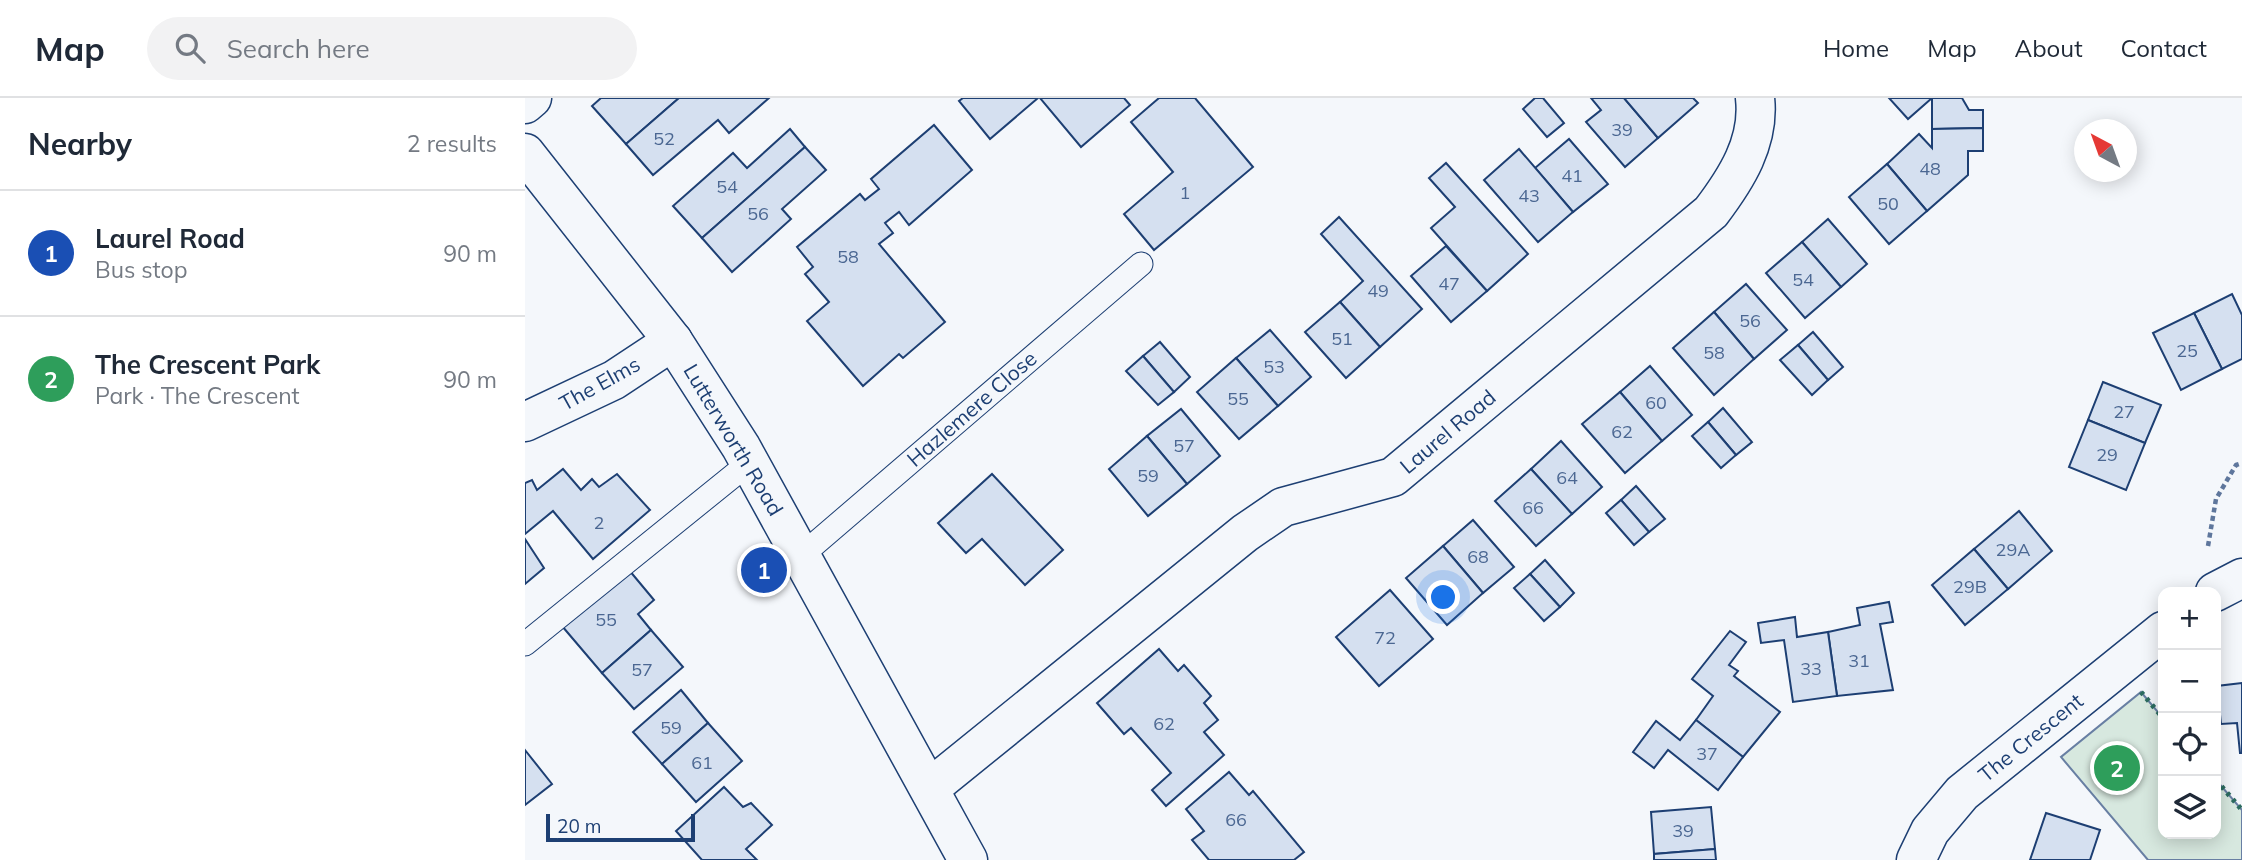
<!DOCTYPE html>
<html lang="en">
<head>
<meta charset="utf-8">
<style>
  :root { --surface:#fff; --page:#f2f2f3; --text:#1f2937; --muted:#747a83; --line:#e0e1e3; --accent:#c62828 }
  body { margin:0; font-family:Mulish,sans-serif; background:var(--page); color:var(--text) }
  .controls { position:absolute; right:21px; bottom:21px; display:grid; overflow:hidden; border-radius:14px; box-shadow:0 4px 18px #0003 }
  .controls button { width:63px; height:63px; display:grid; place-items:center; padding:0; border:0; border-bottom:2px solid var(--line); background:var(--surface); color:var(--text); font:35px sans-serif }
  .compass { position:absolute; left:1549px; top:21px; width:63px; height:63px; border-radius:50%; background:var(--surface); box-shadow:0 4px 18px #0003; rotate:319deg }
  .scale { position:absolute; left:21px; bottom:18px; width:149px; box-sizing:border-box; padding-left:7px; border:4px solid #1d3f73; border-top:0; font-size:19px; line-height:24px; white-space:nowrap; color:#1d3f73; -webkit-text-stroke:5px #f4f7fb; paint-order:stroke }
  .you { position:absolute; left:919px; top:500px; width:24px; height:24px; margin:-18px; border:5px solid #fff; border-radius:50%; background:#1a73e8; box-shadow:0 0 0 10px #1a73e833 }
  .badge { display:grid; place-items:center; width:46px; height:46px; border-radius:50%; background:var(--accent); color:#fff; font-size:23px; font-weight:700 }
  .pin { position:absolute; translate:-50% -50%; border:4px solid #fff; box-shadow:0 2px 7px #0006 }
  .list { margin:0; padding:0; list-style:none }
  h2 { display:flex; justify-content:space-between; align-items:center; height:91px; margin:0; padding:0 28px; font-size:30px }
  h2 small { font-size:23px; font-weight:400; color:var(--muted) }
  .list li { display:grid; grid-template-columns:46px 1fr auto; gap:21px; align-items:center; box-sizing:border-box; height:126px; padding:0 28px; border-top:2px solid var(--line) }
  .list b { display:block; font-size:26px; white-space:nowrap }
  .list p { margin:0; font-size:23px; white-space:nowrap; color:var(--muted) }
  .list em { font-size:23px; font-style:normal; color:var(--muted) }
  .icon { flex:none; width:38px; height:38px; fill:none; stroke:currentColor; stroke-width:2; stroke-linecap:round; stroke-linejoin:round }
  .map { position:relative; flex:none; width:1717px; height:762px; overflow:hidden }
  header { display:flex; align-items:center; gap:42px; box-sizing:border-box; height:98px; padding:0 35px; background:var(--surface); border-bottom:2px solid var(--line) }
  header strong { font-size:33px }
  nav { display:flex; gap:38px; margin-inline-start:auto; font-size:24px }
  .search { width:490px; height:63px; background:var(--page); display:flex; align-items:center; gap:18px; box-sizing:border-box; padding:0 24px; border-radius:38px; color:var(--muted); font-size:26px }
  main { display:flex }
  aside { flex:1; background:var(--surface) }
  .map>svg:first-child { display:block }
  .green { fill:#d7e8df; stroke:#687fa3; stroke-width:2 }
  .building { fill:#d5e0f0; stroke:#1d3f73; stroke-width:2 }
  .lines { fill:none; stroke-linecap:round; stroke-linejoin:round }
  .service-casing { stroke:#1d3f73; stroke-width:25 }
  .minor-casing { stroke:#1d3f73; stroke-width:41 }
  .tertiary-casing { stroke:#1d3f73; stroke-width:41 }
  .path { stroke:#5e769c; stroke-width:4.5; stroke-dasharray:5 3.5; stroke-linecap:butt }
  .service { stroke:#f4f7fb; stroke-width:23 }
  .minor { stroke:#f4f7fb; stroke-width:38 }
  .tertiary { stroke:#f4f7fb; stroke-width:38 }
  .hedge { stroke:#2c6c60; stroke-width:5; stroke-dasharray:3.5 5; stroke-linecap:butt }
  .labels { text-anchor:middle; stroke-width:5; stroke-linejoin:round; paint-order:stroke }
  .number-label { font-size:18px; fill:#4b6792 }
  .street-label { font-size:21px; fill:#1d3f73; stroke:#f4f7fb }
</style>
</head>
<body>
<header>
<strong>Map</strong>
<div class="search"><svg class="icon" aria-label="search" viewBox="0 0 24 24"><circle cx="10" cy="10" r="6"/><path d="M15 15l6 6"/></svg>Search here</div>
<nav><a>Home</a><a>Map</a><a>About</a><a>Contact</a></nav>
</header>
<main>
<aside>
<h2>Nearby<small>2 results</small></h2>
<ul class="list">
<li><span class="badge" style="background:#1a4fb4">1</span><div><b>Laurel Road</b><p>Bus stop</p></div><em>90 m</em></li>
<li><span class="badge" style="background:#2e9e5b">2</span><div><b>The Crescent Park</b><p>Park · The Crescent</p></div><em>90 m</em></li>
</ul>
</aside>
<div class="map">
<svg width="1717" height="762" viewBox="0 0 1717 762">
  <rect width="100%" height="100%" fill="#f4f7fb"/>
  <polygon class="green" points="1616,594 1638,620 1638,736 1691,736 1691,682 1717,712 1717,762 1623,762 1536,659"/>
  <g class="building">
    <polygon points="76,0 154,0 101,46 67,8"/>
    <polygon points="154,0 244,0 204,35 193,22 128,77 101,46"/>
    <polygon points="438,0 513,0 465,41 434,3"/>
    <polygon points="515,0 599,0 605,7 556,49"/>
    <polygon points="634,0 670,0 728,69 629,152 599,116 648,74 606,24"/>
    <polygon points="1010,0 1018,0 1039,25 1022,39 998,11"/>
    <polygon points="1066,0 1099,0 1133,40 1100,69 1061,24 1076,12"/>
    <polygon points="1099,0 1168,0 1173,5 1133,40"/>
    <polygon points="1364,0 1437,0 1444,12 1458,12 1458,30 1407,31 1407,0 1383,21"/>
    <polygon points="409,27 447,72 384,127 374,114 360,125 368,135 354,146 420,224 378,260 374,256 338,288 282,223 304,204 280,176 288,169 272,149 335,96 340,102 354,91 346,81"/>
    <polygon points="1458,30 1458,53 1443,53 1443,77 1402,113 1362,66 1394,36 1407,50 1407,31"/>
    <polygon points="265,31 280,49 177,140 148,108 208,55 222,70"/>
    <polygon points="1044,41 1083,86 1048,114 1010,70"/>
    <polygon points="280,49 301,72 257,111 266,121 207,174 177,140"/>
    <polygon points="994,51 1048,114 1013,144 959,82"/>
    <polygon points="921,65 1003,156 962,193 906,130 930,109 904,80"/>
    <polygon points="1362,66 1402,113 1364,146 1324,99"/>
    <polygon points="814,119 897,211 855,249 815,204 838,183 796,136"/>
    <polygon points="1303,121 1342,166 1316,189 1277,144"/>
    <polygon points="1277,144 1316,189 1280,220 1241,175"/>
    <polygon points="921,148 962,193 926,224 886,178"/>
    <polygon points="1221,186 1262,232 1229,261 1189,214"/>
    <polygon points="1707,196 1717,217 1717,261 1697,271 1669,215"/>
    <polygon points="815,204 855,249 821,280 780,234"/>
    <polygon points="1189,214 1229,261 1189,297 1148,250"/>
    <polygon points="1669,215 1697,271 1656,292 1628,235"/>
    <polygon points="745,232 786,279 753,308 711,260"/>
    <polygon points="1288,234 1318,269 1303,282 1273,247"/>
    <polygon points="635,244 665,279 649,294 618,258"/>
    <polygon points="1273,247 1303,282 1287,297 1255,262"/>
    <polygon points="618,258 649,294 633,307 601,273"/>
    <polygon points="711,260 753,308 714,341 672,294"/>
    <polygon points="1125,268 1167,317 1137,343 1095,294"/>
    <polygon points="1578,284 1636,307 1620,345 1563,322"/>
    <polygon points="1095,294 1137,343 1100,375 1057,326"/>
    <polygon points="1198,310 1227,344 1211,357 1183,324"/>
    <polygon points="656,311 695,358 662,386 622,338"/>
    <polygon points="1563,322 1620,345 1601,392 1544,369"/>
    <polygon points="1183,324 1211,357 1196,370 1167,338"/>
    <polygon points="622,338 662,386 623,418 584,371"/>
    <polygon points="1036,343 1077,389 1047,416 1006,371"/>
    <polygon points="38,371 56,392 67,381 74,389 92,376 125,412 68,461 28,413 0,436 0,385 7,382 12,392"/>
    <polygon points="1006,371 1047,416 1011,448 970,403"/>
    <polygon points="467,376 538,452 500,487 457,441 441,455 413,425"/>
    <polygon points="1111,388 1140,421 1124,434 1096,402"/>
    <polygon points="1096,402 1124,434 1109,447 1081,415"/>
    <polygon points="1494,413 1527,453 1483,491 1449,451"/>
    <polygon points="948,422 989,469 958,495 918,448"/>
    <polygon points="0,441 19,470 0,486"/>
    <polygon points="918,448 958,495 922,527 881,480"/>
    <polygon points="1449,451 1483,491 1440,527 1407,487"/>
    <polygon points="1020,462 1049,495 1035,509 1005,476"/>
    <polygon points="104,472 129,502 113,516 126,532 77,575 37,528"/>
    <polygon points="1005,476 1035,509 1019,523 989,490"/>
    <polygon points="865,492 908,541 854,588 811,539"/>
    <polygon points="1364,504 1368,524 1355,526 1368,592 1312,598 1303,534 1335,527 1332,510"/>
    <polygon points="1270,519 1272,539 1303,534 1312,598 1268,604 1259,542 1236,545 1233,525"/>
    <polygon points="126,532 158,569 109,611 77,575"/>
    <polygon points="1205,533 1221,544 1204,567 1213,573 1209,578 1255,614 1218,659 1171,622 1188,598 1167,581"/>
    <polygon points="634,551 653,573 659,567 686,598 679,605 693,622 679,634 699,657 641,708 627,692 646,675 606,630 599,636 572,605"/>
    <polygon points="1717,585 1717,655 1715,655 1712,625 1696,626 1692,588"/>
    <polygon points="156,592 183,625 137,666 108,634"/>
    <polygon points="1171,622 1218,659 1193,692 1143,652 1129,670 1108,654 1131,623 1155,642"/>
    <polygon points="183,625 217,663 171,704 137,666"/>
    <polygon points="0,652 27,686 0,707"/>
    <polygon points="704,674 724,697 728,693 779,754 769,762 684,762 667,742 679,733 661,711"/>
    <polygon points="199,689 218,709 226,705 247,727 221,751 232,762 177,762 151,733"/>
    <polygon points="1186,709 1190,751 1129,756 1126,714"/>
    <polygon points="1521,715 1575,732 1565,762 1505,762"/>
    <polygon points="1190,751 1191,762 1129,762 1129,756"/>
  </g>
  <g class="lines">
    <g class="service-casing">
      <g id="service">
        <polyline points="277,457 616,166"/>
        <polyline points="0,546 224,365"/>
      </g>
    </g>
    <g class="minor-casing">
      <g id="minor">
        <polyline points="0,6 7,0"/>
        <polyline points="0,324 89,282 148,243"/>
        <polyline points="1690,494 1717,480"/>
        <path d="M405 690 720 435 758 409 868 379 1186 114C1211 81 1235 44 1230 0"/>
        <polyline points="1391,762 1405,733 1437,695 1638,533"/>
      </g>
    </g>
    <g class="tertiary-casing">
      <polyline id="tertiary" points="0,55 148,243 216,349 443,762"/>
    </g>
    <polyline class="path" points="1683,448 1691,401 1711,367 1717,365"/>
    <use href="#service" class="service"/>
    <use href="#minor" class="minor"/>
    <use href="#tertiary" class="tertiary"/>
    <g class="hedge">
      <polyline points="1616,594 1638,620"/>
      <polyline points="1691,682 1717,712"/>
    </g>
  </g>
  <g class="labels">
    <g class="number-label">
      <text x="1097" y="38">39</text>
      <text x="139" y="47">52</text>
      <text x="1405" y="77">48</text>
      <text x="1047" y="84">41</text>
      <text x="202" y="95">54</text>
      <text x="660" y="101">1</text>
      <text x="1004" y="104">43</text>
      <text x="1363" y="112">50</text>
      <text x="233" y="122">56</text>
      <text x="323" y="165">58</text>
      <text x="1278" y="188">54</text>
      <text x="924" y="192">47</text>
      <text x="853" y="199">49</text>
      <text x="1225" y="229">56</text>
      <text x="817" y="247">51</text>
      <text x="1662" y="259">25</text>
      <text x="1189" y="261">58</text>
      <text x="749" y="275">53</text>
      <text x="713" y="307">55</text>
      <text x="1131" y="311">60</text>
      <text x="1599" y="320">27</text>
      <text x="1097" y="340">62</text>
      <text x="659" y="354">57</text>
      <text x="1582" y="363">29</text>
      <text x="623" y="384">59</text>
      <text x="1042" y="386">64</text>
      <text x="1008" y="416">66</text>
      <text x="74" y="431">2</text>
      <text x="1488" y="458">29A</text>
      <text x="953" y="465">68</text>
      <text x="1445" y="495">29B</text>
      <text x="81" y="528">55</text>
      <text x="860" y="546">72</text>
      <text x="1334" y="569">31</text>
      <text x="1286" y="577">33</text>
      <text x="117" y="578">57</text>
      <text x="639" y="632">62</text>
      <text x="146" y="636">59</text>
      <text x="1182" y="662">37</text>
      <text x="177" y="671">61</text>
      <text x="711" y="728">66</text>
      <text x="1158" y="739">39</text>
    </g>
    <g class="street-label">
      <text transform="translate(75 286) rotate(-29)" y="7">The Elms</text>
      <text transform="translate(447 311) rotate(-41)" y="7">Hazlemere Close</text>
      <text transform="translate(923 334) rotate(-40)" y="7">Laurel Road</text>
      <text transform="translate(208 342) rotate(59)" y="7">Lutterworth Road</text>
      <text transform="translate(1506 640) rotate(-39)" y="7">The Crescent</text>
    </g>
  </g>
</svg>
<div class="controls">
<button>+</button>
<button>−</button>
<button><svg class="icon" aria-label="locate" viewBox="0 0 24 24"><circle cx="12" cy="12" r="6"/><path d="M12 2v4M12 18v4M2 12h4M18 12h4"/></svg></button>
<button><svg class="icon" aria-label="layers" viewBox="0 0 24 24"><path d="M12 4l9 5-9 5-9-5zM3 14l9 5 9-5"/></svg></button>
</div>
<svg class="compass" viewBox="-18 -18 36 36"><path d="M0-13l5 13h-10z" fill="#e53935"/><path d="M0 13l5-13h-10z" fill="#747a83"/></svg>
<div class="scale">20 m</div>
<div class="you"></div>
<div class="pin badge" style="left:239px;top:472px;background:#1a4fb4">1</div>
<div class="pin badge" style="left:1592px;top:670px;background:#2e9e5b">2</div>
</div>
</main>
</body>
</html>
